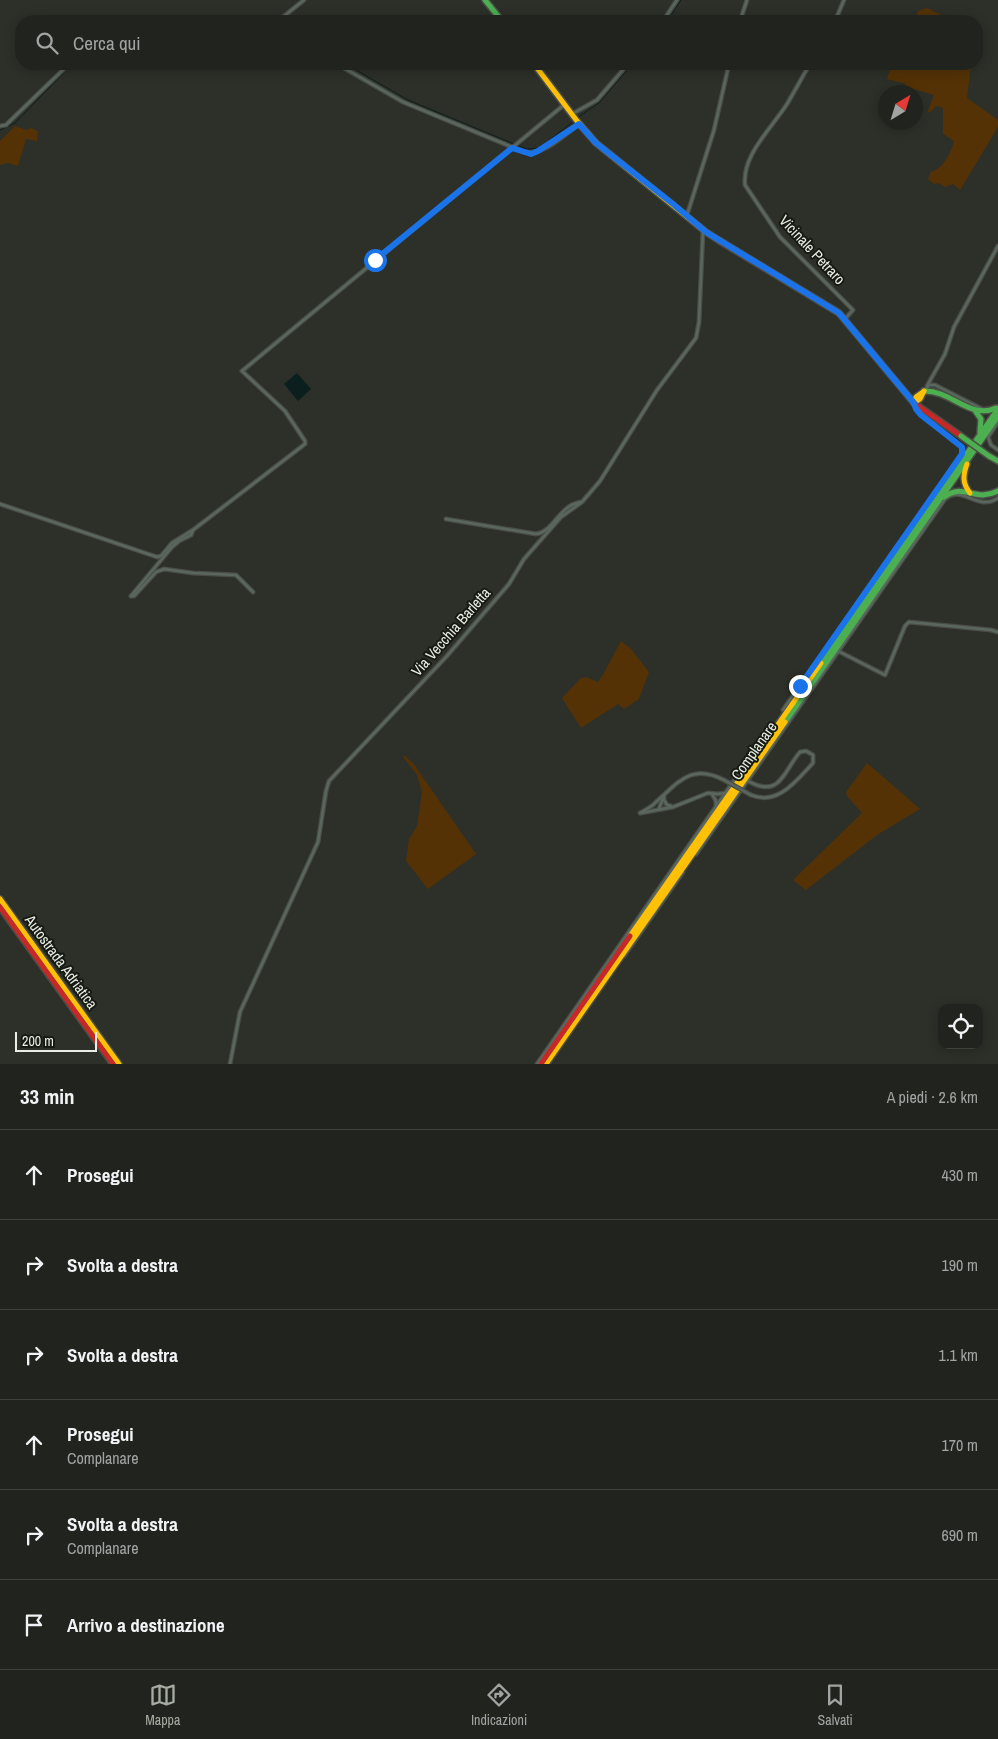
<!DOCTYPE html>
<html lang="it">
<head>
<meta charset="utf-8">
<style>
  :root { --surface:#21241e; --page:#2d302b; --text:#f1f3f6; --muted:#a2a4a4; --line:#3e413c; --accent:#a6aca2 }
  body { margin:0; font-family:"Archivo Narrow",sans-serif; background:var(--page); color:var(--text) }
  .controls { position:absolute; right:15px; bottom:15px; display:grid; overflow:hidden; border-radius:10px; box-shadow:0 2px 12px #0003 }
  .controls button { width:45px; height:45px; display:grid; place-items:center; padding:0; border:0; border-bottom:1px solid var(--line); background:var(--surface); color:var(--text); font:25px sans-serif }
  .compass { position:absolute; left:878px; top:85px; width:45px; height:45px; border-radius:50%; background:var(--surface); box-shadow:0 2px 12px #0003; rotate:38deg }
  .scale { position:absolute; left:15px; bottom:12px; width:82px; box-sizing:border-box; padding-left:5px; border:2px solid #e8eee3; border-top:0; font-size:14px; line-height:18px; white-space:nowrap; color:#e8eee3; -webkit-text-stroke:4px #161a13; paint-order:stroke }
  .stop { position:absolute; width:15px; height:15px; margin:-11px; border:4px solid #1a73e8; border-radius:50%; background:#fff }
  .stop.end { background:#1a73e8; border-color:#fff; box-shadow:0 1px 5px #0008 }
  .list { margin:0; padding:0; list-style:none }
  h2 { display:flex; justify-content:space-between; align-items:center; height:65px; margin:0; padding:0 20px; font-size:21px }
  h2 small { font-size:16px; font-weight:400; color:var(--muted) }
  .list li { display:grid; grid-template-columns:32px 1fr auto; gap:15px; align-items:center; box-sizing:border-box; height:90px; padding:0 20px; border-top:1px solid var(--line) }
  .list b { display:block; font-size:19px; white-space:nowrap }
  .list p { margin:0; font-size:16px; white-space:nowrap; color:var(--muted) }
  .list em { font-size:16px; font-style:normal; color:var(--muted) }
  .icon { flex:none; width:28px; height:28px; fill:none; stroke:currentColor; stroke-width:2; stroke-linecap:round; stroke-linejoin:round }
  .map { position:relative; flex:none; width:998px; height:1064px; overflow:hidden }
  .search { position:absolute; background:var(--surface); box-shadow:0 2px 12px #0003; left:15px; right:15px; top:15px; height:55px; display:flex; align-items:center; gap:12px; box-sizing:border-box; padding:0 18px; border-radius:20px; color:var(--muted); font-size:19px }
  .sheet { height:605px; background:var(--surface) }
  nav { display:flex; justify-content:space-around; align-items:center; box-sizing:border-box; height:70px; border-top:1px solid var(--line); background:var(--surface); font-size:14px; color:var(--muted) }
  nav a { display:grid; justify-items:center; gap:2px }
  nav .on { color:var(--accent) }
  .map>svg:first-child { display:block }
  .green { fill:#543206 }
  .water { fill:#0c1f1f }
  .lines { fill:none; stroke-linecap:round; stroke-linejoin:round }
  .stream { stroke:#0c1f1f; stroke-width:1 }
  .street-casing { stroke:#4a4e47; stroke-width:5 }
  .fast-casing { stroke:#4a4e47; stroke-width:8 }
  .slow-casing { stroke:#4a4e47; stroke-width:8 }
  .jam-casing { stroke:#4a4e47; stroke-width:8 }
  .street { stroke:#5a675f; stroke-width:2.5 }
  .fast { stroke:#4caf50; stroke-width:5 }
  .slow { stroke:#ffc107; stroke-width:5 }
  .jam { stroke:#c62828; stroke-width:5 }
  .street-bridge-casing { stroke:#4a4e47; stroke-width:5; stroke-linecap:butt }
  .fast-bridge-casing { stroke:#4a4e47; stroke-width:8; stroke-linecap:butt }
  .street-bridge { stroke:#5a675f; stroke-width:2.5 }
  .fast-bridge { stroke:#4caf50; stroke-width:5 }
  .route { stroke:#1a73e8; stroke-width:6 }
  .labels { text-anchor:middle; stroke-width:4; stroke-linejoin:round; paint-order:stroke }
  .street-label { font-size:15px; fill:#e8eee3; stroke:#161a13 }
</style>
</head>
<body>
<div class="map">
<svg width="998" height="1064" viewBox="0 0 998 1064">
  <rect width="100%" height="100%" fill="#2c3028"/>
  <g class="green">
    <polygon points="927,8 954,21 861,21 917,15 918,11"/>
    <path d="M884 64H971L967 98 998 120V127L960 190 953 184 945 187 939 183 934 184 928 179 931 172C943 169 951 153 954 141L943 134V108L936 106 932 111 927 113 934 95 906 87V84L887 79 890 70Z"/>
    <polygon points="15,126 26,130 31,128 38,131 37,141 26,139 18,166 9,163 0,165 0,141"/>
    <polygon points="621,641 631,649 649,672 639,699 624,709 618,704 581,728 562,698 581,678 586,677 598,682 604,673"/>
    <polygon points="404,755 413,763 476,854 428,889 406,861 409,839 417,826 422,792 417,775 404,758"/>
    <polygon points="867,763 920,809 877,835 806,890 793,880 862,813 847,796 846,792"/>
  </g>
  <polygon class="water" points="297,373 311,389 298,401 284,384"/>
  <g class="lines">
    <g class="stream">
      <polyline points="667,21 681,0"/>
      <polyline points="346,64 408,100 514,144"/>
      <polyline points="577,118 599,103 632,64"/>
      <polyline points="0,130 15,123 72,64"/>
      <polyline points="517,145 527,149 539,148 574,121"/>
    </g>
    <g class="street-casing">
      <g id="street">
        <polyline points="278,21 304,0"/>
        <polyline points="663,21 677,0"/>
        <polyline points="740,21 747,0"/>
        <polyline points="835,21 844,0"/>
        <path d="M337 64 403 102 524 152C544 156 564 135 579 124"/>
        <path d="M810 64C802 77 795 91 787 104 771 129 742 155 745 185L780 237 853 310 845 319"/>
        <polyline points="572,114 597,100 628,64"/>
        <polyline points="0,126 6,125 11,120 69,64"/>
        <polyline points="687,215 714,130 729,64"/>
        <polyline points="927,386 945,354 954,327 998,246"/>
        <polyline points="924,391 929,385 935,385 984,410"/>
        <polyline points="998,422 988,437 991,445 998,450"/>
        <polyline points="0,504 157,557 161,556 172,543 193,530 305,444 305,441 285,411 242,371 565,104"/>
        <path d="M446 519 536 534C551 532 557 514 570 506 573 504 577 503 581 502"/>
        <polyline points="131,596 134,596 156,572 164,569 193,573 236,575 253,592"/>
        <polyline points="131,596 172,547 179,541 191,535 193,530"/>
        <polyline points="838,651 885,675 905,626 909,622 991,630 998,632"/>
        <polyline points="783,710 962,454 963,450 961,447 921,415 915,405"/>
        <path d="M748 781C780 799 783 772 800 752L806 751 813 755V763C796 781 778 806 751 795"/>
        <polyline points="712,794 716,801 716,806"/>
        <polyline points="664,795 664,800 667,805 671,806"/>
        <polyline points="659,809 663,798"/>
        <path d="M640 813C645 810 652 807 656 802 679 782 691 763 724 780"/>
        <polyline points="641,813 673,807 708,793 718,794 725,793"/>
        <path d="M696 854 945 499C963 484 977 512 998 498"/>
        <polyline points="624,956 683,872"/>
        <polyline points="230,1064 240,1012 318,842 326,791 329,781 446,657 509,584 524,559 561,517 582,502 600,481 657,390 696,338 699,322 703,230"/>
        <polyline points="537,1064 740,772 763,739 764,732"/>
      </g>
    </g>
    <g class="fast-casing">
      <g id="fast">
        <polyline points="485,0 502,21"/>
        <path d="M924 391C951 390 970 420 996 408"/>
        <polyline points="976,412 981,419 980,432"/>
        <polyline points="989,456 998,461"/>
        <path d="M944 497C964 482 974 503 998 491"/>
        <polyline points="821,663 998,409"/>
        <polyline points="785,722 998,416"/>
      </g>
    </g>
    <g class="slow-casing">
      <g id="slow">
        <polyline points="534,64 577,121 596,143 706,232 720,241"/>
        <polyline points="914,403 920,399 924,391"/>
        <polyline points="914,403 916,397 923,392"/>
        <path d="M967 464C963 475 962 483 970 493"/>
        <polyline points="0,899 119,1064"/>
        <polyline points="630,936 821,663"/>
        <polyline points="546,1064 785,722"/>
      </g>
    </g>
    <g class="jam-casing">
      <g id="jam">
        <polyline points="720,241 839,313 914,403 961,436"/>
        <polyline points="0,907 113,1064"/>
        <polyline points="541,1064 630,936"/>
      </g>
    </g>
    <use href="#street" class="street"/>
    <use href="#fast" class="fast"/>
    <use href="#slow" class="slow"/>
    <use href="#jam" class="jam"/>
    <g class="street-bridge-casing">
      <polyline id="street-bridge" points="724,780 751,795"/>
    </g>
    <g class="fast-bridge-casing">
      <polyline id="fast-bridge" points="961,436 989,456"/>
    </g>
    <use href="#street-bridge" class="street-bridge"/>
    <use href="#fast-bridge" class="fast-bridge"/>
  </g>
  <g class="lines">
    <polyline class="route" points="375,260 512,148 531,154 538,151 579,124 596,143 673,204 706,232 839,313 914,403 916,409 921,415 962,447 962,454 800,686"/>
  </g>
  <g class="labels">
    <g class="street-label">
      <text transform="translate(812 250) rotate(47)" y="5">Vicinale Petraro</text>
      <text transform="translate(451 632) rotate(-49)" y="5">Via Vecchia Barletta</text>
      <text transform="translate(754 751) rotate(-55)" y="5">Complanare</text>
      <text transform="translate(61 962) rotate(54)" y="5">Autostrada Adriatica</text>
    </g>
  </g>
</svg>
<div class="controls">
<button><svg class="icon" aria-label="locate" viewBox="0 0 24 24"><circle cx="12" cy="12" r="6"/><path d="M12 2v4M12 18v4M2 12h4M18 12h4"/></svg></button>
</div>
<svg class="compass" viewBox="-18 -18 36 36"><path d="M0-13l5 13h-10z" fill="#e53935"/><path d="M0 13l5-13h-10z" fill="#a2a4a4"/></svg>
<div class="scale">200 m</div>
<div class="stop" style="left:375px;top:260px"></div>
<div class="stop end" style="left:800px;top:686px"></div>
<div class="search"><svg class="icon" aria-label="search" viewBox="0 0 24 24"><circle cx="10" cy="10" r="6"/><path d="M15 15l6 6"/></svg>Cerca qui</div>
</div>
<section class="sheet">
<h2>33 min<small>A piedi · 2.6 km</small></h2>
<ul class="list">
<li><svg class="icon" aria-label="ahead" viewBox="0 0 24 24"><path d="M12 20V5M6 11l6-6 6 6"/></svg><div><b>Prosegui</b></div><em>430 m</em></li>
<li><svg class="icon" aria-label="right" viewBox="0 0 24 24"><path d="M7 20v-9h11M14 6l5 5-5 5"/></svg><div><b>Svolta a destra</b></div><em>190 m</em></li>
<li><svg class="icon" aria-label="right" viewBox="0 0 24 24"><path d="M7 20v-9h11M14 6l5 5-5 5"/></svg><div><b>Svolta a destra</b></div><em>1.1 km</em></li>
<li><svg class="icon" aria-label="ahead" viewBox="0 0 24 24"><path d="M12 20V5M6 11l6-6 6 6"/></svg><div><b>Prosegui</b><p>Complanare</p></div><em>170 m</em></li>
<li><svg class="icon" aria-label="right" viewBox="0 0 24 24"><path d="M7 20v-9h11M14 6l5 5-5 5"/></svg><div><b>Svolta a destra</b><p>Complanare</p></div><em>690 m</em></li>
<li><svg class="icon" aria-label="arrive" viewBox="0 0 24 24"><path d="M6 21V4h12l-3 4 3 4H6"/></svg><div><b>Arrivo a destinazione</b></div></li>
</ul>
</section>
<nav>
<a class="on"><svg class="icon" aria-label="map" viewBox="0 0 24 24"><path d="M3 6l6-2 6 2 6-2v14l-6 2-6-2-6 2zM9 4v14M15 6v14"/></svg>Mappa</a>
<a><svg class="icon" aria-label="directions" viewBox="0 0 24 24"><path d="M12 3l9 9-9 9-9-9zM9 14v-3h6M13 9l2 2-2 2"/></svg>Indicazioni</a>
<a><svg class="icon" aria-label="saved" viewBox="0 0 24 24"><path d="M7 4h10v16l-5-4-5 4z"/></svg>Salvati</a>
</nav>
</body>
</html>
